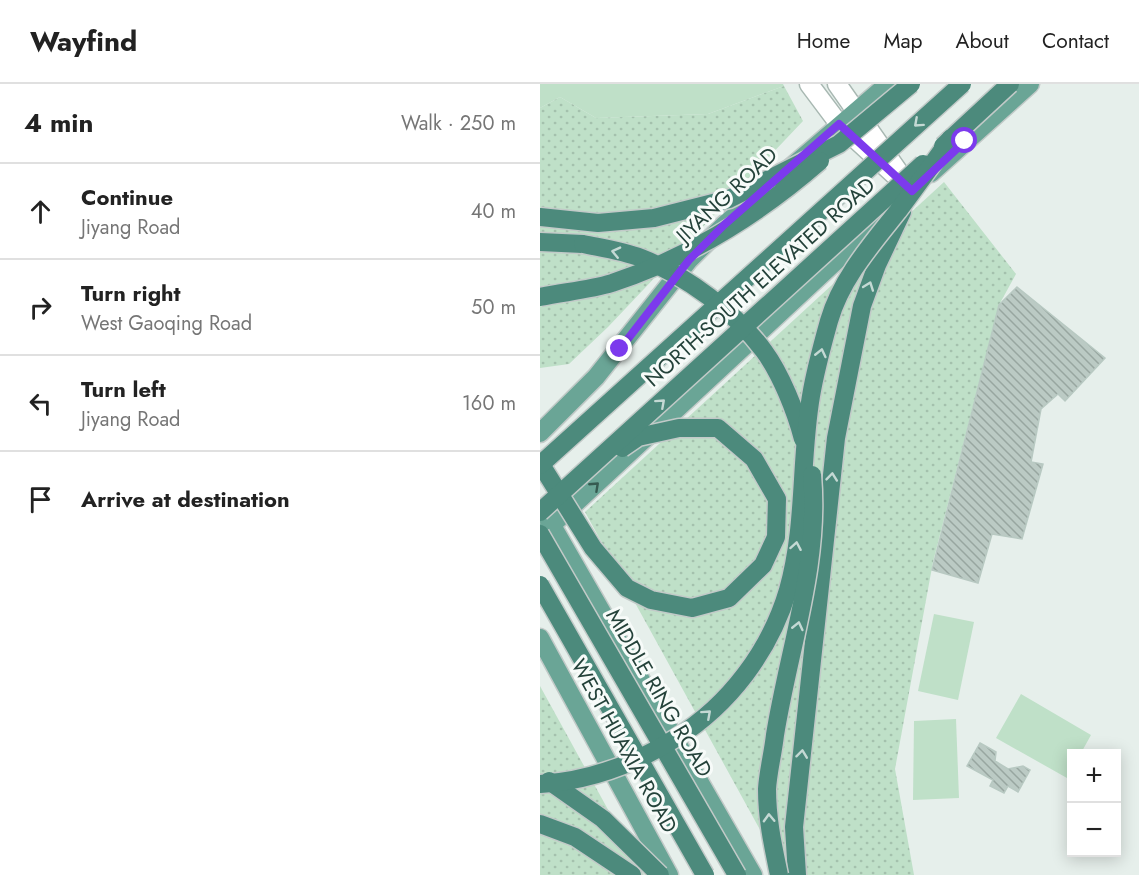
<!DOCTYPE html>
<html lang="en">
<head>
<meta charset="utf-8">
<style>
  :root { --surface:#fff; --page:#f6f6f6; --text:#222; --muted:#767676; --line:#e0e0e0 }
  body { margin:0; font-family:Jost,sans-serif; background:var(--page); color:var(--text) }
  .controls { position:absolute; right:18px; bottom:18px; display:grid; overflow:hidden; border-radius:0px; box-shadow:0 3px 15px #0003 }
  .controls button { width:54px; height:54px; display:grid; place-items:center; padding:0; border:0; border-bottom:2px solid var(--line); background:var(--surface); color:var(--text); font:30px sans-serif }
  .stop { position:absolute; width:18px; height:18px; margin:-14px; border:4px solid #7c3aed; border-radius:50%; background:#fff }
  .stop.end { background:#7c3aed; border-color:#fff; box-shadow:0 2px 6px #0008 }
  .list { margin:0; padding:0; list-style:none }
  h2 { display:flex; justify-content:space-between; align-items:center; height:78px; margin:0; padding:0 24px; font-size:26px }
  h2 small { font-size:20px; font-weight:400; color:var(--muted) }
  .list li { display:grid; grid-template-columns:39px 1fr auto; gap:18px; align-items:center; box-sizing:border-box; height:96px; padding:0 24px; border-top:2px solid var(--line) }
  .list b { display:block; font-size:22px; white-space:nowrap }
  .list p { margin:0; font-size:20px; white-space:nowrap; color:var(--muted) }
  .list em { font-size:20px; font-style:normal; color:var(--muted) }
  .icon { flex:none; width:33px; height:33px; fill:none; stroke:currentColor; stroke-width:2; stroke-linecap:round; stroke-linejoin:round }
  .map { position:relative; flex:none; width:599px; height:791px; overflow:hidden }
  header { display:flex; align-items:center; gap:36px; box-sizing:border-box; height:84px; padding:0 30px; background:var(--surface); border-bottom:2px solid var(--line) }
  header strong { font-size:28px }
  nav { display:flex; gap:33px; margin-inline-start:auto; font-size:21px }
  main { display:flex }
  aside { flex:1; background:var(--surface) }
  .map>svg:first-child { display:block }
  .grass { fill:#bfe0c8 }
  .park { fill:url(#park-dots) }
  .building { fill:url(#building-back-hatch); stroke:#b8c9c2; stroke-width:1.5 }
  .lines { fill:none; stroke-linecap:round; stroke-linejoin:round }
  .tertiary-casing { stroke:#a8b8b2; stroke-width:21 }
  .primary-casing { stroke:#c2cac8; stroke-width:21 }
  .trunk-casing { stroke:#c2cac8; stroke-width:21 }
  .tertiary { stroke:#fff; stroke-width:18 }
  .primary { stroke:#6aa596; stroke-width:18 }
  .trunk { stroke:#4c8a7c; stroke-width:18 }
  .trunk-bridge-casing { stroke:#c2cac8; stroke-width:21; stroke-linecap:butt }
  .trunk-bridge { stroke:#4c8a7c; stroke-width:18 }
  .oneway { stroke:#c4d9d4 }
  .oneway2 { stroke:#365b51 }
  .route { stroke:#7c3aed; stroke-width:8 }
  .labels { text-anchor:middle; stroke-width:6; stroke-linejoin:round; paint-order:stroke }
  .street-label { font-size:21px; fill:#24423a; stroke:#f7fbf9 }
</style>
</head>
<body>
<header>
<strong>Wayfind</strong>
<nav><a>Home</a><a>Map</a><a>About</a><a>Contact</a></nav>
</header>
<main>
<aside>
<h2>4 min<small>Walk · 250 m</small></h2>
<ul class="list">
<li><svg class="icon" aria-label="ahead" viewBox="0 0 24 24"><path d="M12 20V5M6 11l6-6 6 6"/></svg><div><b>Continue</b><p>Jiyang Road</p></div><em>40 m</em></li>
<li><svg class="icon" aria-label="right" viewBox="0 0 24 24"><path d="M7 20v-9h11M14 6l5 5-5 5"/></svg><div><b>Turn right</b><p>West Gaoqing Road</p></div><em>50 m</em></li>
<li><svg class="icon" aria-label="left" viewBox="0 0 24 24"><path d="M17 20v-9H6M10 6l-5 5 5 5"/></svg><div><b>Turn left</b><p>Jiyang Road</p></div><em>160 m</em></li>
<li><svg class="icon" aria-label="arrive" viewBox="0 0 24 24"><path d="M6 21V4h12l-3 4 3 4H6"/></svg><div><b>Arrive at destination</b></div></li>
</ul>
</aside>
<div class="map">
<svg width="599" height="791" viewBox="0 0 599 791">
  <defs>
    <pattern id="park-dots" width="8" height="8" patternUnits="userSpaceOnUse" patternTransform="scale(1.5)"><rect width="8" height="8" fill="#bfe0c8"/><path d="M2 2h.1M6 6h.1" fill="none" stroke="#a4c1ad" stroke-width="1.8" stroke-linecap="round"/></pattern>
    <pattern id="building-back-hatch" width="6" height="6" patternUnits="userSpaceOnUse" patternTransform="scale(1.5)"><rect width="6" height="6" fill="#bbcac4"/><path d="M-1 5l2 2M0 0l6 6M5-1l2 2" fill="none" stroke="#98a6a0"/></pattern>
  </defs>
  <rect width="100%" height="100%" fill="#e6efeb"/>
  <g class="grass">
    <polygon points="0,0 243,0 244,2 168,30 56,34 20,13 0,24"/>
    <polygon points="394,530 434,538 418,616 378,607"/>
    <polygon points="481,610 551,651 541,669 532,670 531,686 527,694 456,654"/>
    <polygon points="416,635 419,714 373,716 374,637"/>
  </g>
  <g class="park">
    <polygon points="244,2 263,37 68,243 29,280 0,284 0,24 20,13 56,34 168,30"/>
    <polygon points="404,98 476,190 459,221 393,478 355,685 374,791 245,791 45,428"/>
    <polygon points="0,602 104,791 0,791"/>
  </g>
  <g class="building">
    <polygon points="477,203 565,274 525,317 518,310 501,325 491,378 503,380 482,455 452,450 438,499 392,486 459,221"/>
    <polygon points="440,659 456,668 455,677 468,685 483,682 490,686 478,708 468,702 464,709 450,702 453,696 427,682"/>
  </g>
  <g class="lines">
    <g class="tertiary-casing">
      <polyline id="tertiary" points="269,0 299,40 372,107 297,0"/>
    </g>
    <g class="primary-casing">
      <g id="primary">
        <polyline points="391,89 490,0"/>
        <polyline points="0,349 56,293 149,176 184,141 348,0"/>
        <polyline points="6,431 213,791"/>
        <polyline points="0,452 353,124"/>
        <polyline points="0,554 129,791"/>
      </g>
    </g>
    <g class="trunk-casing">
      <g id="trunk">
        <polyline points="0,158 43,160"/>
        <polyline points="0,740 35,753 92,791"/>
        <polyline points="257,791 254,743 296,354 322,222 337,181 362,128"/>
      </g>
    </g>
    <use href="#tertiary" class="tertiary"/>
    <use href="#primary" class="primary"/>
    <use href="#trunk" class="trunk"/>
    <g class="trunk-bridge-casing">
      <g id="trunk-bridge">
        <polyline points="403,62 470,0"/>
        <polyline points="0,133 58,139 114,134 189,115 299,60 371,0"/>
        <path d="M43 160C62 164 83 167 101 174 147 192 195 228 224 267 241 290 256 328 263 355"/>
        <path d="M0 213C24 208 49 206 72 199 151 173 218 131 280 77"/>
        <polyline points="0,379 53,464 87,504 111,516 152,524 189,514 223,481 236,453 237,415 214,375 178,344 139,344 98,353 82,364"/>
        <polyline points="0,381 422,0"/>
        <polyline points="0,428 383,80"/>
        <polyline points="0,450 197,791"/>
        <polyline points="0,501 165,791"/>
        <polyline points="9,697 63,735 120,791"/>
        <path d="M0 700C48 697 95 680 136 654 189 621 230 567 248 506 266 443 260 376 271 312 275 288 282 262 289 237 301 195 331 161 358 127 376 103 394 78 411 54"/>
        <path d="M239 791C233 762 227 735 227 705 228 688 233 669 235 651 249 564 280 480 272 391"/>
      </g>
    </g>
    <use href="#trunk-bridge" class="trunk-bridge"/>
  </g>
  <defs><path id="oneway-chevron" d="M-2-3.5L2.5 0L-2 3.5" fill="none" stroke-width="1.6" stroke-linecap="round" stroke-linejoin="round" transform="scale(1.5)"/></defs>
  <g class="oneway">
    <use href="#oneway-chevron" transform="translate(378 39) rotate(138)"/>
    <use href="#oneway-chevron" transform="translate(76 168) rotate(-167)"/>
    <use href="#oneway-chevron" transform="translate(329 202) rotate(-70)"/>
    <use href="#oneway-chevron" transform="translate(281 269) rotate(-77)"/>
    <use href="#oneway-chevron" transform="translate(121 319) rotate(-42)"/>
    <use href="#oneway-chevron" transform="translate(292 393) rotate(-84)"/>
    <use href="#oneway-chevron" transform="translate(256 462) rotate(-80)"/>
    <use href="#oneway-chevron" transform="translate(258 542) rotate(-77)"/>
    <use href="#oneway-chevron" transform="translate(167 630) rotate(-42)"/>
    <use href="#oneway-chevron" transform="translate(262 670) rotate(-83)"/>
    <use href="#oneway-chevron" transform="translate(229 734) rotate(-92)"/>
  </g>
  <use class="oneway2" href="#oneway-chevron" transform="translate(55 402) rotate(-43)"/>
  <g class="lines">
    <polyline class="route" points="80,265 149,176 184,141 299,40 372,107 425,57"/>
  </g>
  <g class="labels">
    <g class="street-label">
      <text transform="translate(187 111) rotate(-43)" y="7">JIYANG ROAD</text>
      <text transform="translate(220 198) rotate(-42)" y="7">NORTH-SOUTH ELEVATED ROAD</text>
      <text transform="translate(119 609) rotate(60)" y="7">MIDDLE RING ROAD</text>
      <text transform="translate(84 662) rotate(61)" y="7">WEST HUAXIA ROAD</text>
    </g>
  </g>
</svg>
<div class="controls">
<button>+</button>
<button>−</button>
</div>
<div class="stop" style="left:425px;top:57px"></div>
<div class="stop end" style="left:80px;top:265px"></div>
</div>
</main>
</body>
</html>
